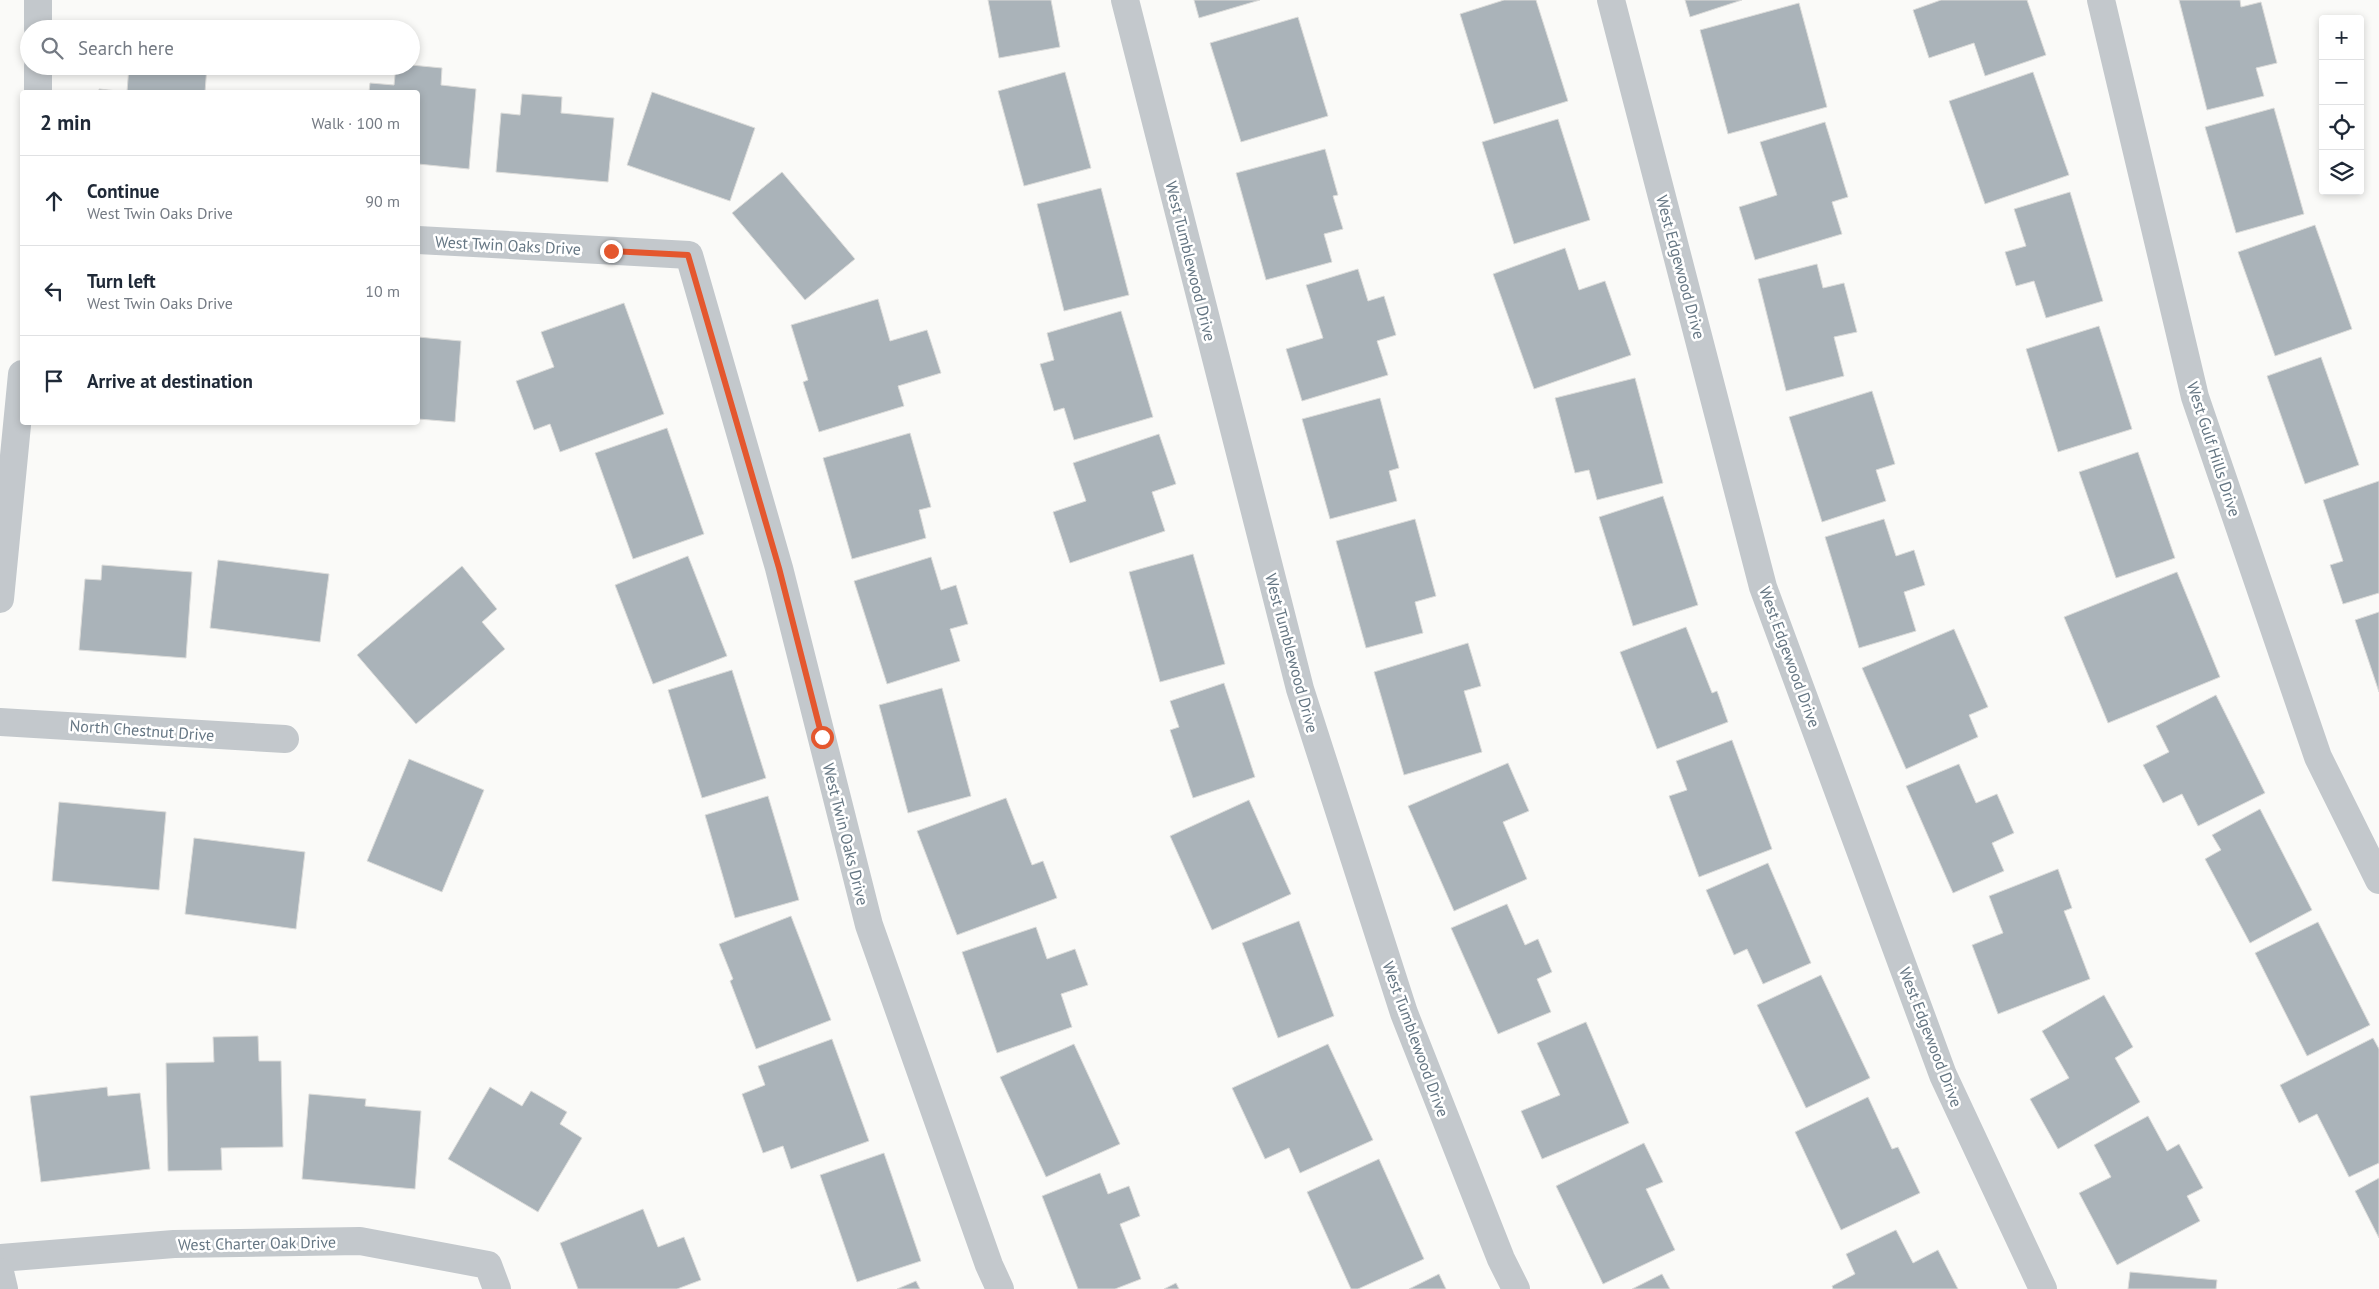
<!DOCTYPE html>
<html lang="en">
<head>
<meta charset="utf-8">
<style>
  :root { --surface:#fff; --page:#f6f6f7; --text:#1f2937; --muted:#747a83; --line:#e0e1e3 }
  body { margin:0; font-family:"PT Sans",sans-serif; background:var(--page); color:var(--text) }
  .controls { position:absolute; right:15px; top:15px; display:grid; overflow:hidden; border-radius:5px; box-shadow:0 2px 8px #0003 }
  .controls button { width:45px; height:45px; display:grid; place-items:center; padding:0; border:0; border-bottom:1px solid var(--line); background:var(--surface); color:var(--text); font:25px sans-serif }
  .stop { position:absolute; width:15px; height:15px; margin:-11px; border:4px solid #e4572e; border-radius:50%; background:#fff }
  .stop.end { background:#e4572e; border-color:#fff; box-shadow:0 1px 5px #0008 }
  .list { margin:0; padding:0; list-style:none }
  h2 { display:flex; justify-content:space-between; align-items:center; height:65px; margin:0; padding:0 20px; font-size:21px }
  h2 small { font-size:16px; font-weight:400; color:var(--muted) }
  .list li { display:grid; grid-template-columns:32px 1fr auto; gap:15px; align-items:center; box-sizing:border-box; height:90px; padding:0 20px; border-top:1px solid var(--line) }
  .list b { display:block; font-size:19px; white-space:nowrap }
  .list p { margin:0; font-size:16px; white-space:nowrap; color:var(--muted) }
  .list em { font-size:16px; font-style:normal; color:var(--muted) }
  .icon { flex:none; width:28px; height:28px; fill:none; stroke:currentColor; stroke-width:2; stroke-linecap:round; stroke-linejoin:round }
  .map { position:relative; flex:none; width:2379px; height:1289px; overflow:hidden }
  .search { position:absolute; background:var(--surface); box-shadow:0 2px 8px #0003; left:20px; top:20px; width:400px; height:55px; display:flex; align-items:center; gap:12px; box-sizing:border-box; padding:0 18px; border-radius:28px; color:var(--muted); font-size:19px }
  .panel { position:absolute; background:var(--surface); box-shadow:0 2px 8px #0003; left:20px; top:90px; width:400px; height:335px; border-radius:5px }
  .map>svg:first-child { display:block }
  .building { fill:#aab3b9; stroke:#dcdcda }
  .lines { fill:none; stroke-linecap:round; stroke-linejoin:round }
  .minor { stroke:#c3c8cc; stroke-width:28 }
  .route { stroke:#e4572e; stroke-width:6 }
  .labels { text-anchor:middle; stroke-width:5; stroke-linejoin:round; paint-order:stroke }
  .street-label { font-size:16px; fill:#657683; stroke:#fff }
</style>
</head>
<body>
<div class="map">
<svg width="2379" height="1289" viewBox="0 0 2379 1289">
  <rect width="100%" height="100%" fill="#fafaf8"/>
  <g class="building">
    <polygon points="988,0 1051,0 1060,47 999,58"/>
    <polygon points="1194,0 1260,0 1199,18"/>
    <polygon points="1504,0 1536,0 1568,101 1494,124 1460,14"/>
    <polygon points="1685,0 1742,0 1690,17"/>
    <polygon points="1941,0 2027,0 2046,55 1985,76 1974,43 1929,58 1913,10"/>
    <polygon points="2179,0 2240,0 2241,7 2261,2 2277,63 2256,68 2264,96 2207,110"/>
    <polygon points="1799,3 1827,107 1728,134 1700,30"/>
    <polygon points="1298,17 1328,116 1241,142 1210,43"/>
    <polygon points="411,65 442,68 441,85 476,89 469,169 418,164 418,92 369,92 370,83 394,85 396,66"/>
    <polygon points="129,66 207,66 205,92 99,92 99,89 127,92"/>
    <polygon points="1065,72 1091,168 1024,186 998,91"/>
    <polygon points="2033,72 2069,175 1985,204 1949,101"/>
    <polygon points="652,92 755,128 730,201 627,165"/>
    <polygon points="522,94 562,97 561,113 614,118 608,182 496,172 501,113 520,115"/>
    <polygon points="2274,108 2304,214 2236,233 2205,127"/>
    <polygon points="1558,119 1590,220 1514,244 1482,142"/>
    <polygon points="1825,122 1848,197 1832,202 1842,234 1755,260 1739,207 1777,195 1760,142"/>
    <polygon points="1325,149 1338,195 1333,196 1343,229 1324,234 1332,262 1266,280 1236,173"/>
    <polygon points="782,172 855,259 805,300 732,213"/>
    <polygon points="1101,188 1129,295 1064,311 1037,204"/>
    <polygon points="2070,192 2103,301 2046,318 2034,281 2016,286 2005,252 2026,246 2014,209"/>
    <polygon points="2315,225 2352,329 2275,356 2238,252"/>
    <polygon points="1565,248 1579,290 1605,281 1631,355 1534,389 1493,274"/>
    <polygon points="1817,264 1823,288 1844,283 1857,332 1834,337 1844,376 1786,391 1758,279"/>
    <polygon points="1358,269 1368,301 1384,296 1396,335 1377,341 1388,375 1302,401 1286,349 1323,338 1306,285"/>
    <polygon points="878,299 890,341 927,330 941,373 898,386 904,406 819,432 803,382 808,380 791,325"/>
    <polygon points="624,303 664,414 560,452 550,424 534,430 516,381 554,367 541,332"/>
    <polygon points="1121,311 1153,417 1074,440 1064,408 1054,411 1040,364 1054,360 1047,333"/>
    <polygon points="2099,326 2132,429 2058,452 2026,349"/>
    <polygon points="418,337 461,341 455,422 418,419"/>
    <polygon points="2321,357 2359,465 2305,484 2267,376"/>
    <polygon points="1635,378 1663,483 1597,500 1589,470 1575,473 1555,398"/>
    <polygon points="1872,391 1895,464 1876,470 1886,501 1822,522 1789,417"/>
    <polygon points="1380,398 1399,468 1389,471 1397,501 1330,519 1302,419"/>
    <polygon points="667,428 704,534 633,559 595,453"/>
    <polygon points="910,433 931,507 919,510 926,538 852,559 823,458"/>
    <polygon points="1159,434 1176,484 1152,492 1165,531 1070,563 1053,512 1086,501 1073,463"/>
    <polygon points="2138,452 2175,558 2116,578 2079,472"/>
    <polygon points="2379,481 2379,593 2343,604 2330,565 2343,561 2323,500"/>
    <polygon points="1663,496 1698,605 1633,626 1599,517"/>
    <polygon points="1415,519 1436,596 1415,602 1423,633 1366,648 1336,541"/>
    <polygon points="1884,519 1896,556 1914,550 1925,585 1904,592 1916,631 1859,648 1825,537"/>
    <polygon points="1193,554 1225,664 1160,682 1129,572"/>
    <polygon points="688,556 727,656 653,684 615,585"/>
    <polygon points="931,557 941,590 956,585 968,624 950,629 960,661 887,684 854,581"/>
    <polygon points="218,560 329,574 320,642 210,628"/>
    <polygon points="102,565 192,572 186,658 79,650 85,579 101,580"/>
    <polygon points="462,566 497,609 482,622 505,649 416,724 357,655"/>
    <polygon points="2177,572 2220,677 2108,723 2064,617"/>
    <polygon points="2379,612 2379,692 2355,620"/>
    <polygon points="1686,627 1712,693 1717,691 1728,722 1657,749 1620,652"/>
    <polygon points="1954,629 1988,707 1969,715 1978,737 1906,769 1862,668"/>
    <polygon points="1468,643 1481,686 1464,691 1482,752 1404,775 1374,672"/>
    <polygon points="732,670 766,778 702,798 668,690"/>
    <polygon points="1224,683 1255,777 1193,798 1170,730 1179,727 1170,701"/>
    <polygon points="942,688 971,796 908,813 879,705"/>
    <polygon points="2216,695 2265,793 2198,826 2182,794 2163,803 2143,765 2169,752 2156,726"/>
    <polygon points="1732,740 1772,849 1699,877 1669,796 1687,790 1676,761"/>
    <polygon points="409,759 484,790 442,892 367,861"/>
    <polygon points="1508,763 1529,811 1503,822 1527,879 1454,911 1408,806"/>
    <polygon points="1959,764 1976,803 1997,794 2014,833 1992,843 2004,871 1953,893 1906,786"/>
    <polygon points="768,796 799,900 735,918 705,815"/>
    <polygon points="1006,798 1032,865 1043,861 1057,898 957,935 917,831"/>
    <polygon points="1249,800 1291,894 1212,930 1170,836"/>
    <polygon points="59,802 166,812 159,890 52,881"/>
    <polygon points="2260,809 2312,910 2250,943 2205,859 2221,850 2212,835"/>
    <polygon points="194,838 305,852 296,929 185,914"/>
    <polygon points="1768,863 1811,963 1763,984 1747,949 1734,955 1706,890"/>
    <polygon points="2058,869 2072,908 2064,911 2090,979 1998,1014 1972,945 2003,933 1989,896"/>
    <polygon points="1507,904 1525,945 1538,939 1552,972 1537,979 1551,1012 1498,1034 1451,928"/>
    <polygon points="791,916 831,1020 756,1049 730,981 733,979 719,944"/>
    <polygon points="1299,921 1334,1016 1278,1038 1242,943"/>
    <polygon points="2318,922 2370,1025 2307,1056 2255,953"/>
    <polygon points="1036,927 1047,959 1075,949 1088,985 1061,994 1072,1027 997,1053 962,952"/>
    <polygon points="1821,975 1870,1078 1806,1108 1757,1005"/>
    <polygon points="2104,995 2133,1047 2115,1058 2140,1102 2058,1149 2030,1099 2069,1078 2042,1031"/>
    <polygon points="1586,1022 1629,1123 1542,1159 1521,1111 1560,1095 1537,1043"/>
    <polygon points="258,1036 259,1061 281,1061 283,1147 221,1148 222,1170 168,1171 166,1063 214,1062 213,1037"/>
    <polygon points="2373,1038 2379,1049 2379,1163 2349,1177 2317,1114 2299,1123 2280,1085"/>
    <polygon points="832,1039 869,1141 791,1169 783,1146 763,1153 742,1094 765,1085 758,1066"/>
    <polygon points="1074,1044 1120,1144 1046,1177 1000,1077"/>
    <polygon points="1328,1044 1373,1140 1300,1173 1289,1148 1265,1159 1232,1088"/>
    <polygon points="107,1087 108,1096 140,1093 150,1169 41,1182 30,1096"/>
    <polygon points="490,1087 522,1106 531,1091 567,1112 560,1124 582,1138 538,1212 448,1159"/>
    <polygon points="309,1094 366,1099 365,1106 421,1111 415,1189 302,1179"/>
    <polygon points="1868,1097 1892,1149 1898,1147 1920,1193 1841,1230 1795,1132"/>
    <polygon points="2148,1116 2167,1151 2179,1144 2203,1188 2187,1196 2200,1221 2117,1265 2079,1193 2111,1177 2094,1145"/>
    <polygon points="1644,1143 1663,1182 1646,1189 1675,1250 1603,1284 1556,1186"/>
    <polygon points="884,1153 921,1261 857,1282 820,1175"/>
    <polygon points="1379,1159 1424,1259 1358,1289 1351,1289 1307,1192"/>
    <polygon points="1100,1173 1108,1194 1129,1186 1140,1216 1120,1224 1141,1279 1115,1289 1078,1289 1042,1196"/>
    <polygon points="2379,1178 2379,1238 2355,1191"/>
    <polygon points="643,1209 658,1247 684,1237 701,1280 677,1289 578,1289 560,1243"/>
    <polygon points="1896,1230 1913,1263 1938,1250 1958,1289 1833,1289 1832,1286 1855,1274 1846,1254"/>
    <polygon points="2130,1272 2217,1280 2216,1289 2128,1289"/>
    <polygon points="1439,1274 1446,1289 1409,1289"/>
    <polygon points="1662,1274 1670,1289 1632,1289"/>
    <polygon points="916,1281 920,1289 897,1289"/>
    <polygon points="1176,1283 1179,1289 1164,1289"/>
  </g>
  <g class="lines">
    <g class="minor">
      <polyline points="38,0 38,29"/>
      <polyline points="1125,0 1300,689 1404,1013 1501,1259 1516,1289"/>
      <polyline points="1611,0 1763,587 1943,1075 2043,1289"/>
      <polyline points="2101,0 2195,397 2318,757 2379,880"/>
      <polyline points="38,66 38,92"/>
      <polyline points="418,240 689,255 779,568 869,925 989,1265 1000,1289"/>
      <polyline points="0,599 22,374"/>
      <polyline points="0,722 285,739"/>
      <polyline points="0,1258 174,1244 360,1241 488,1265 497,1289"/>
      <polyline points="0,1272 4,1289"/>
    </g>
  </g>
  <g class="lines">
    <polyline class="route" points="611,251 688,255 779,568 822,737"/>
  </g>
  <g class="labels">
    <g class="street-label">
      <text transform="translate(508 245) rotate(3)" y="6">West Twin Oaks Drive</text>
      <text transform="translate(1191 261) rotate(76)" y="6">West Tumblewood Drive</text>
      <text transform="translate(1681 267) rotate(75)" y="6">West Edgewood Drive</text>
      <text transform="translate(2214 449) rotate(72)" y="6">West Gulf Hills Drive</text>
      <text transform="translate(1292 653) rotate(75)" y="6">West Tumblewood Drive</text>
      <text transform="translate(1790 657) rotate(70)" y="6">West Edgewood Drive</text>
      <text transform="translate(142 730) rotate(4)" y="6">North Chestnut Drive</text>
      <text transform="translate(846 834) rotate(76)" y="6">West Twin Oaks Drive</text>
      <text transform="translate(1931 1037) rotate(69)" y="6">West Edgewood Drive</text>
      <text transform="translate(1416 1039) rotate(70)" y="6">West Tumblewood Drive</text>
      <text transform="translate(257 1243) rotate(-1)" y="6">West Charter Oak Drive</text>
    </g>
  </g>
</svg>
<div class="controls">
<button>+</button>
<button>−</button>
<button><svg class="icon" aria-label="locate" viewBox="0 0 24 24"><circle cx="12" cy="12" r="6"/><path d="M12 2v4M12 18v4M2 12h4M18 12h4"/></svg></button>
<button><svg class="icon" aria-label="layers" viewBox="0 0 24 24"><path d="M12 4l9 5-9 5-9-5zM3 14l9 5 9-5"/></svg></button>
</div>
<div class="stop" style="left:822px;top:737px"></div>
<div class="stop end" style="left:611px;top:251px"></div>
<div class="search"><svg class="icon" aria-label="search" viewBox="0 0 24 24"><circle cx="10" cy="10" r="6"/><path d="M15 15l6 6"/></svg>Search here</div>
<section class="panel">
<h2>2 min<small>Walk · 100 m</small></h2>
<ul class="list">
<li><svg class="icon" aria-label="ahead" viewBox="0 0 24 24"><path d="M12 20V5M6 11l6-6 6 6"/></svg><div><b>Continue</b><p>West Twin Oaks Drive</p></div><em>90 m</em></li>
<li><svg class="icon" aria-label="left" viewBox="0 0 24 24"><path d="M17 20v-9H6M10 6l-5 5 5 5"/></svg><div><b>Turn left</b><p>West Twin Oaks Drive</p></div><em>10 m</em></li>
<li><svg class="icon" aria-label="arrive" viewBox="0 0 24 24"><path d="M6 21V4h12l-3 4 3 4H6"/></svg><div><b>Arrive at destination</b></div></li>
</ul>
</section>
</div>
</body>
</html>
